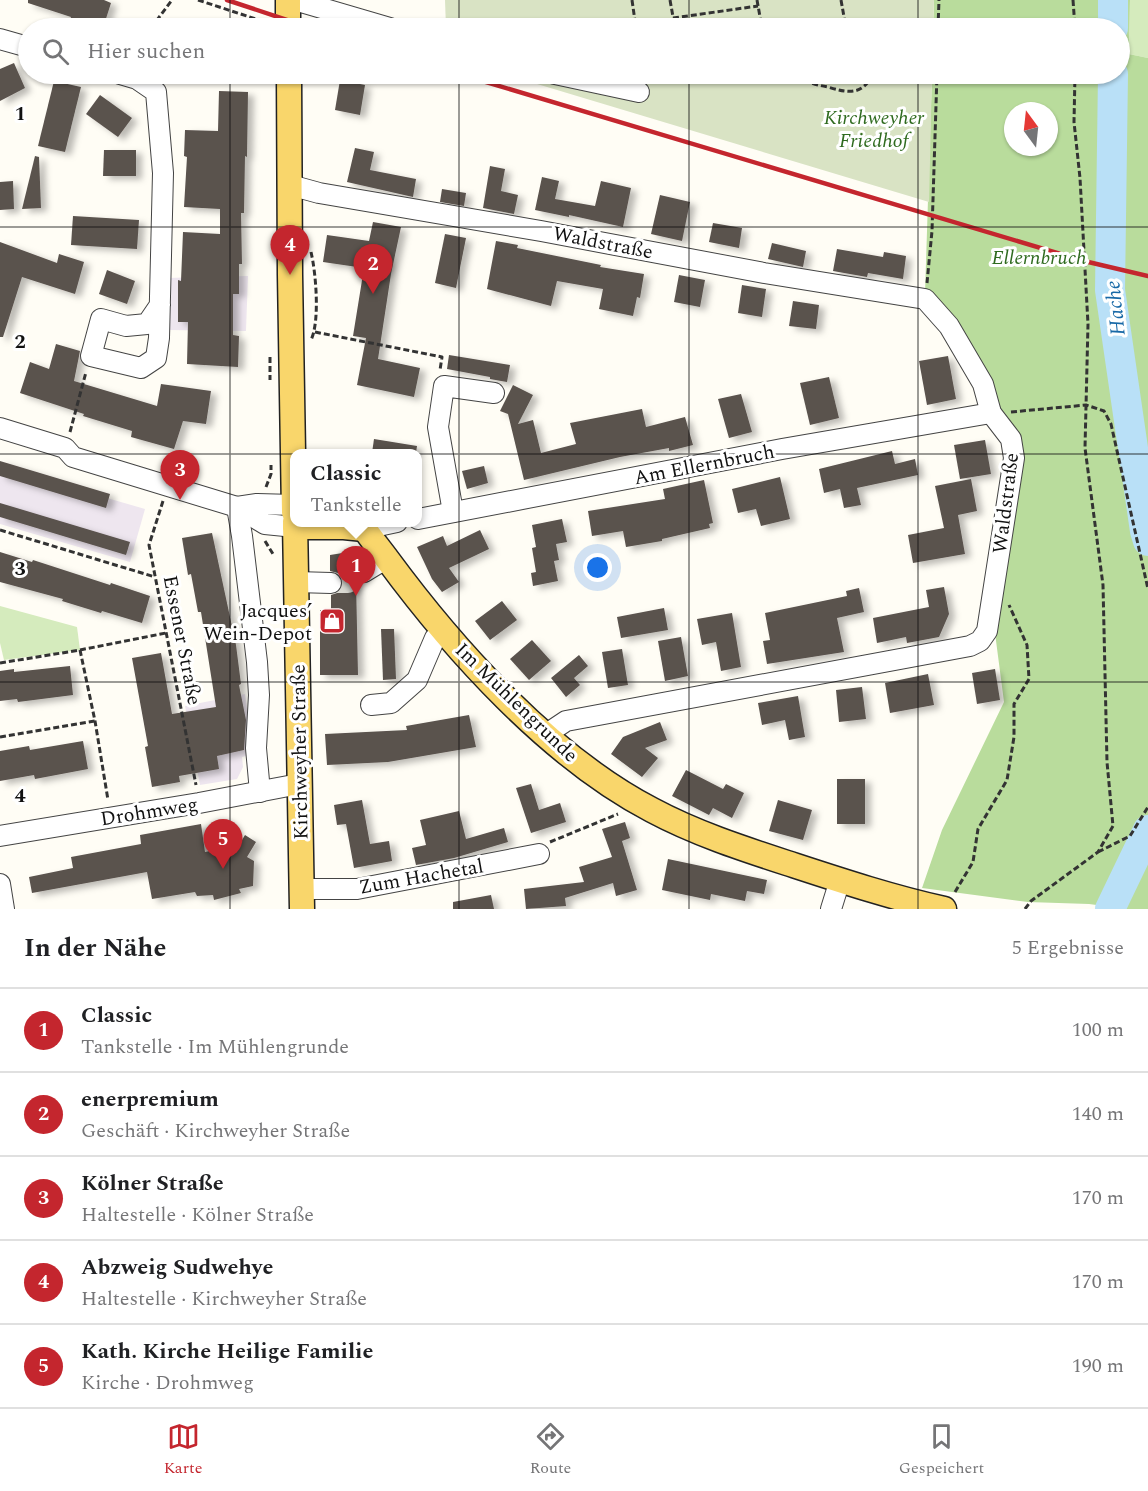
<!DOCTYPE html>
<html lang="de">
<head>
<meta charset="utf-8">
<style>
  :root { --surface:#fff; --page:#f2f2f2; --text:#202124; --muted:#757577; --line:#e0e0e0; --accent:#c4262e }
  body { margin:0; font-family:Spectral,serif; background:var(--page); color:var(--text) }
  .compass { position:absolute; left:1004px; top:102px; width:54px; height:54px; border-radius:50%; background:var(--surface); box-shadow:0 2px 4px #0004; rotate:345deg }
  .you { position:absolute; left:598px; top:568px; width:21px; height:21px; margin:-15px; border:4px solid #fff; border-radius:50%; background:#1a73e8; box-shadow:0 0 0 9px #1a73e833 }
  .badge { display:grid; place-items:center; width:39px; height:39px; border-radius:50%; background:var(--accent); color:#fff; font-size:20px; font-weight:700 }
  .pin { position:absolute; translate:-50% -50px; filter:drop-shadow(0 2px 3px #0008) }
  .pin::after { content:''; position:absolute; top:32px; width:21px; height:18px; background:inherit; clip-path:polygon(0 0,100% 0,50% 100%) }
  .popup { position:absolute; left:290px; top:449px; width:132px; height:78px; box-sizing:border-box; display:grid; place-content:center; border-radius:12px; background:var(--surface); filter:drop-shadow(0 2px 4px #0005); font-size:20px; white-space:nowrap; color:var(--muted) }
  .popup b { font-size:22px; color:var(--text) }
  .popup::after { content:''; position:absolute; left:50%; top:100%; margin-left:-12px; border:12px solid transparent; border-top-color:var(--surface) }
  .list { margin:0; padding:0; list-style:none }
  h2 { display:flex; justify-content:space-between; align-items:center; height:78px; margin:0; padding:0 24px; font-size:26px }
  h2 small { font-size:20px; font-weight:400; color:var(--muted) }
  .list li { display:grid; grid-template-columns:39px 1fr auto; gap:18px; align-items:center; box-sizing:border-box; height:84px; padding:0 24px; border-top:2px solid var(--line) }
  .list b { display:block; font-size:22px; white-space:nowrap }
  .list p { margin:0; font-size:20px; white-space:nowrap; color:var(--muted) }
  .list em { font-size:20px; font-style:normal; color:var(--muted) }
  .icon { flex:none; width:33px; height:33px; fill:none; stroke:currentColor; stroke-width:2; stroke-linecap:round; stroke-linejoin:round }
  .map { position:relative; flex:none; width:1148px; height:909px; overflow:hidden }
  .search { position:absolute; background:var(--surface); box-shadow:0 2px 4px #0004; left:18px; right:18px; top:18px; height:66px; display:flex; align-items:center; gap:15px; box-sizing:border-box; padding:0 21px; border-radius:33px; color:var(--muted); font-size:22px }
  .sheet { height:498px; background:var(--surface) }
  nav { display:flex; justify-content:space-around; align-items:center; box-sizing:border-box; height:84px; border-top:2px solid var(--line); background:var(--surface); font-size:16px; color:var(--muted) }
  nav a { display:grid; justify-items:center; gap:3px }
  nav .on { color:var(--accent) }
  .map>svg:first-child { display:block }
  .industrial { fill:#eee6ef }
  .green { fill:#d5ebbd }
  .forest { fill:#b9dc9c; fill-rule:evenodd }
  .cemetery { fill:#d9e3c4 }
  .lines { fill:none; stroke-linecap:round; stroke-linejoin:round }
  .river { stroke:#b9e0f7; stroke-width:30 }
  .building { fill:#5a524d; filter:url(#shadow) }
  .minor-tunnel { stroke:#dbdad3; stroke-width:20; stroke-dasharray:20 10; stroke-linecap:butt }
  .minor-casing { stroke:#444; stroke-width:22 }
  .major-casing { stroke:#222; stroke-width:27 }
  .path { stroke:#333; stroke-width:3; stroke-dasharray:6 3; stroke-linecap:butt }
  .minor { stroke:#fff; stroke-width:20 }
  .major { stroke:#f9d66b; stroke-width:24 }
  .rail { stroke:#c4262e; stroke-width:4.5 }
  .grid { fill:none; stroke:#111; stroke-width:1.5; stroke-opacity:0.55 }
  .labels { text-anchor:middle; stroke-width:6; stroke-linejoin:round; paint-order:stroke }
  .park-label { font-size:20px; font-style:italic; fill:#2f6b1f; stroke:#fff }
  .street-label { font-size:20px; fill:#111; stroke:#fff }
  .poi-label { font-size:20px; fill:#111; stroke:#fff; text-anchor:end }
  .water-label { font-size:21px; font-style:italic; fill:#1768a6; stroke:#fff }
  .grid-label { font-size:20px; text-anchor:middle; font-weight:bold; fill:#111; stroke:#fff; stroke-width:6; stroke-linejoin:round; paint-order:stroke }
</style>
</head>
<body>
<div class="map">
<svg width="1148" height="909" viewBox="0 0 1148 909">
  <defs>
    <filter id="shadow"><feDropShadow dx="6" dy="3.5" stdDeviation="3" flood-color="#0004"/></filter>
  </defs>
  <rect width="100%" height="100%" fill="#fffdf5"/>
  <g class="industrial">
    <polygon points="248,276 246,331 167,330 166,278"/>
    <polygon points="0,467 145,509 130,562 0,524"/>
    <polygon points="245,694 254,754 242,757 243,767 237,779 200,785 185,706"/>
  </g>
  <g class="green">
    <polygon points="1130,0 1148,0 1148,58 1129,54"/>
    <polygon points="0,606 77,627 80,650 4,660 0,643"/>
  </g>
  <path class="forest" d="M934 0H1130L1129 54 1148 58V909H1127L1089 904 1028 902 922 888 942 830 1004 702 995 633 1018 457 925 294 932 74H1120V28H933ZM1013 111H1049V147H1013Z"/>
  <g class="cemetery">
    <polygon points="445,0 934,0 933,28 446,28"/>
    <polygon points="504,74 932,74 929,203 929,202"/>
  </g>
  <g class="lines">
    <g class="river">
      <polyline points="1113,0 1113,28"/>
      <polyline points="1113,74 1110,290 1145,531 1148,541"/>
      <polyline points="1110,909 1148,830"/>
    </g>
  </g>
  <g class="building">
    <polygon points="28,0 104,0 111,3 103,28 98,28 70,20 71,17 28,3"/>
    <polygon points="14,63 25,88 0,101 0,69"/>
    <polygon points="340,80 365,85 360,115 335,110"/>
    <polygon points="54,81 81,87 65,152 38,146"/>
    <polygon points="219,91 248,92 247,157 245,156 244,213 241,213 242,264 239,264 239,294 233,294 233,335 239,336 238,367 187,364 188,322 178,322 178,280 181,281 183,232 220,234 220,209 184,207 187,157 184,156 185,130 218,131"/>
    <polygon points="100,95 132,118 118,137 86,114"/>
    <polygon points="355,148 374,152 370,170 416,179 413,197 347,182"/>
    <polygon points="104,150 136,150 136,176 103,176"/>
    <polygon points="35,156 39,157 41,208 22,209"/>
    <polygon points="490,166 505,169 501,191 518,195 514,214 483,208"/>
    <polygon points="542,177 559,181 555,199 595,206 601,181 631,188 623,227 569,215 569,217 535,210"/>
    <polygon points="13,181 14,209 0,210 0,182"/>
    <polygon points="442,189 466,193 464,206 440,202"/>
    <polygon points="660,195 690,202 682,241 651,234"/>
    <polygon points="73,216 139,220 137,249 71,245"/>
    <polygon points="373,222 401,227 391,274 378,359 420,368 414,397 357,385 366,338 353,336 364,268 323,262 327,235 369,241"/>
    <polygon points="713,223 742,228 739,248 709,242"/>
    <polygon points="445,234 466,238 456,288 435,283"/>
    <polygon points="496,241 518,245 517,248 601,265 600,267 644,274 640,298 637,297 633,316 599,309 603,289 557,281 551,306 487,289"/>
    <polygon points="0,242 57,263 59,254 84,262 75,294 22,277 3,337 0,337"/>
    <polygon points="772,243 806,251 803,267 768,259"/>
    <polygon points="837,249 883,257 884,252 906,256 903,279 868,273 867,277 833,271"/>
    <polygon points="107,270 135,281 127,304 99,294"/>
    <polygon points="679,275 705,280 700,307 674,302"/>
    <polygon points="742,285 766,289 762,317 738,313"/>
    <polygon points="793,301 819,305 816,329 789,326"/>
    <polygon points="56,344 80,351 74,381 157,406 161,384 211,391 206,424 183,421 174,449 131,437 132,431 83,416 84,414 20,393 30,362 49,369"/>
    <polygon points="449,355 510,365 507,382 490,379 490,377 447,369"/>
    <polygon points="948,356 956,399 927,405 919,361"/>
    <polygon points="829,377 839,418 810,425 800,383"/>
    <polygon points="513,385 533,395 518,424 533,420 541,453 576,444 570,423 642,409 646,427 685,417 693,445 669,451 669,448 620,457 524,480 508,414 500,411"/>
    <polygon points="741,394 752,432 729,438 718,399"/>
    <polygon points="374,439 417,446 416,453 372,453"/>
    <polygon points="985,440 991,474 960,479 954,445"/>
    <polygon points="892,451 895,464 915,459 918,475 857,488 861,505 844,508 840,489 824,493 819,469"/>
    <polygon points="0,461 110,494 106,508 0,476"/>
    <polygon points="484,466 488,483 467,489 462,471"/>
    <polygon points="780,477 790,519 761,526 756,509 738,513 732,489"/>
    <polygon points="971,479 977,511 958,515 965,554 913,563 908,535 944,528 935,486"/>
    <polygon points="704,480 713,523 709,524 710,528 662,539 662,541 626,547 623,531 592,536 588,511 665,499 663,489"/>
    <polygon points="0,503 130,542 126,555 0,517"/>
    <polygon points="562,519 567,542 556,544 559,560 554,561 558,581 533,586 531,573 536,572 532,548 536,547 532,525"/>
    <polygon points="480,530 489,549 449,568 459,582 442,592 432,579 417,547 443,536 447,546"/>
    <polygon points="212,533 236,645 241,684 239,685 246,720 244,750 217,756 219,769 179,776 180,782 152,787 145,747 148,746 132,658 161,653 172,714 216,707 201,612 198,612 191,574 188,575 182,538"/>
    <polygon points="0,552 32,562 33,560 110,585 111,583 150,596 142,623 102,611 101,613 62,601 63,599 0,582"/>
    <polygon points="349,552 357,563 352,572 356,581 358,675 320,675 320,610 331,610 331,595 337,593 343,584 342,578 338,573 330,571 330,555"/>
    <polygon points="944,587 949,614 939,637 907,643 906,637 877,643 873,618 929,607 926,590"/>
    <polygon points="859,588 864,612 837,618 844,652 767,664 763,641 770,640 765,613 847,596 846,591"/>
    <polygon points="502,601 517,620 490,640 475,621"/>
    <polygon points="664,608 668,630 621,638 617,617"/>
    <polygon points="732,613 741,667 721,671 716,642 702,645 697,619"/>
    <polygon points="381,629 394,629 396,679 383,680"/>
    <polygon points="681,637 688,676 665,681 658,641"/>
    <polygon points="532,640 551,661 529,680 510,659"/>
    <polygon points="622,649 628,685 608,688 602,652"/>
    <polygon points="579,655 588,666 574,678 580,685 566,697 551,678"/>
    <polygon points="70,666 73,695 18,702 17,699 0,701 0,671 14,669 14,672"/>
    <polygon points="995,669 1000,700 977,704 972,673"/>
    <polygon points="928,674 934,705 890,713 885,683"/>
    <polygon points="862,687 866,719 839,722 836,690"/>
    <polygon points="798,696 805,737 789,740 785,720 762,725 758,703"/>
    <polygon points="469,715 476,747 388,762 327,765 325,734 407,730 406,726"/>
    <polygon points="660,722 667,740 645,748 658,758 642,777 611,754 623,737"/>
    <polygon points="83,741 88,769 35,779 34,775 0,781 0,751 29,746 30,750"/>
    <polygon points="686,770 723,789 726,784 744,793 732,818 713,808 709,815 672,796"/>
    <rect x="837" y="779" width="28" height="45"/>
    <polygon points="531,784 539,810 560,803 566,822 531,833 516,788"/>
    <polygon points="362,800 370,844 389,841 392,861 354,868 346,824 337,825 334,805"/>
    <polygon points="778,800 812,810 803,840 769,831"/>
    <polygon points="459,811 466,839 504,828 508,842 454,858 416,865 412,848 426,845 420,820"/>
    <polygon points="625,822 630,838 622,841 637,890 616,896 613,883 565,898 566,906 526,909 524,889 584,882 579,867 612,857 602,829"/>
    <polygon points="201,824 205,852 239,845 245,835 256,842 247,857 254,861 253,886 239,889 241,893 214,900 213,895 197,896 195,892 152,899 147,872 32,893 29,877 73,868 71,857 141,844 140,835"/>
    <polygon points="668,859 767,880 764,894 747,891 745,901 711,894 710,900 662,890"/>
    <polygon points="491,895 494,909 453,909 453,902"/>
  </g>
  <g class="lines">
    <polyline class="minor-tunnel" points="331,583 348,583 364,572"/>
    <g class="minor-casing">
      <g id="minor">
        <polyline points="294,0 390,28"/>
        <polyline points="0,39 28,47"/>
        <polyline points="120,74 137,79 156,92 163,173 159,338 156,358 141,368 91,356 101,319 126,326 147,324 160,305"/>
        <polyline points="555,74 639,92"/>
        <polyline points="290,185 319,193 541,231 764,273 925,299 949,326 983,384 991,413 1011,439 1014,458 987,631 980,641 970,646 566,721 545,735"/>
        <polyline points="0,428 65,448 73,457 237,507 265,524 295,527"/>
        <polyline points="237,507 242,536 257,662 259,695 256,748 260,792"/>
        <polyline points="237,507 257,504 294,505"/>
        <polyline points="453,512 438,427 444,386 494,393"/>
        <polyline points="418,519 782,449 991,413"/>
        <polyline points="364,529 397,522"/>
        <polyline points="364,572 387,558"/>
        <polyline points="296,582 331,583"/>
        <polyline points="371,705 391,703 417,680 435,638 443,630"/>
        <polyline points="0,836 199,803 299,784"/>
        <polyline points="0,884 4,909"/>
        <polyline points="302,889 357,889 539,854"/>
        <polyline points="831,909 840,880"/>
      </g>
    </g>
    <g class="major-casing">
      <g id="major">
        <polyline points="288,0 288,28"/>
        <polyline points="289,74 290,275 294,512"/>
        <polyline points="295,522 302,909"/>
        <path d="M360 522C368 535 378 547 387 559 454 650 550 757 652 810 695 833 741 848 787 863 839 880 890 897 944 909"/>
        <polyline points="295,527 344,527 364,529"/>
      </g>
    </g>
    <g class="path">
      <polyline points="198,0 268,23"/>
      <polyline points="632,0 636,28"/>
      <polyline points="670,0 675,28"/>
      <polyline points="757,0 762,28"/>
      <polyline points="841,0 846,28"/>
      <polyline points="1073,0 1075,28"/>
      <polyline points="673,18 758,6"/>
      <polyline points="151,28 172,0"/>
      <polyline points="872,28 922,20"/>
      <polyline points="938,28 939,0"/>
      <path d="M797 74C805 82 816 85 828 87 848 93 862 96 873 74"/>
      <path d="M311 252C316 273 320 321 311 340"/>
      <polyline points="927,283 932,231 937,74"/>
      <polyline points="315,332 442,357 440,370"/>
      <polyline points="270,357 270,380"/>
      <polyline points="1011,412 1086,405 1104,411 1111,424 1148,589"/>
      <polyline points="70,432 86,372"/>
      <polyline points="266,487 271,474 271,465"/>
      <polyline points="163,501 149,545 196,785"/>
      <polyline points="0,530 155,577"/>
      <polyline points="265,541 273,554 275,554"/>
      <polyline points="80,650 95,721 108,800"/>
      <polyline points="0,663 80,650 166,633"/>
      <polyline points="0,737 95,721"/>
      <polyline points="550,842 618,814"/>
      <polyline points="1098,852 1130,836 1148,807"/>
      <polyline points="955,892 973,862 978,829 1007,780 1014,737 1014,704 1029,679 1027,645 1009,605"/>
      <polyline points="1025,909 1031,901 1098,852 1113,826 1107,762 1103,585 1085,448 1088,324 1080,178 1074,122 1075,74"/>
    </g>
    <use href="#minor" class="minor"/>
    <use href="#major" class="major"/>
    <g class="rail">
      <polyline points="227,0 311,28"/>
      <polyline points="459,74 1084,261 1148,276"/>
    </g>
  </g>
  <path class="grid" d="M230 0V28M459 0V28M689 0V28M918 0V28M230 74V909M459 74V909M689 74V909M918 74V909M0 227H1148M0 454H1148M0 682H1148"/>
  <defs>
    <g id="shop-square" transform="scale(1.35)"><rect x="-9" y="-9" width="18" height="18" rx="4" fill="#c4262e" stroke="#fff"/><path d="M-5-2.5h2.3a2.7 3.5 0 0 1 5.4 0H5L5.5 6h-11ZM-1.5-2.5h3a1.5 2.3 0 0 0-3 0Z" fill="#fff"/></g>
  </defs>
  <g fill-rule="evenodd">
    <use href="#shop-square" x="332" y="621"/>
  </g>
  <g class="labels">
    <g class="park-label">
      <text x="874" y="124">Kirchweyher<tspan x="874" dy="23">Friedhof</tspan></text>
      <text x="1039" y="264">Ellernbruch</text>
    </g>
    <g class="street-label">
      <text transform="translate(603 242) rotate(11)" y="7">Waldstraße</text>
      <text transform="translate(704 464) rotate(-11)" y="7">Am Ellernbruch</text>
      <text transform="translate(1005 503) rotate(-83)" y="7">Waldstraße</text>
      <text transform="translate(183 640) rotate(79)" y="7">Essener Straße</text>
      <text transform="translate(517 702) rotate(44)" y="7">Im Mühlengrunde</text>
      <text transform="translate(299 752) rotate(-91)" y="7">Kirchweyher Straße</text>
      <text transform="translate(149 811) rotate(-9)" y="7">Drohmweg</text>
      <text transform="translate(421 876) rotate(-10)" y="7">Zum Hachetal</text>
    </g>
    <g class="poi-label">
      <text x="312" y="617">Jacques’<tspan x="312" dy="23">Wein-Depot</tspan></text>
    </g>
    <g class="water-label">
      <text transform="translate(1115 308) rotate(-96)" y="7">Hache</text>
    </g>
  </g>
  <g class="grid-label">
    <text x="20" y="120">1</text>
    <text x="20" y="348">2</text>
    <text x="20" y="575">3</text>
    <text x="20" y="802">4</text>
  </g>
</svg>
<svg class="compass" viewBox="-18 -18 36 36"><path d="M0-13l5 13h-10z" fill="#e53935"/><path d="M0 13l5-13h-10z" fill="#757577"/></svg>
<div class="you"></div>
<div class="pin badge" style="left:356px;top:596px">1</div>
<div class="popup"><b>Classic</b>Tankstelle</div>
<div class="pin badge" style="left:373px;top:294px">2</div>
<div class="pin badge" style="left:180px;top:500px">3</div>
<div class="pin badge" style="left:290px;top:275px">4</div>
<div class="pin badge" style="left:223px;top:869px">5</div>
<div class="search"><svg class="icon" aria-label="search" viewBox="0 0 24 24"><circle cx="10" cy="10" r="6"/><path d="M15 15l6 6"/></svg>Hier suchen</div>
</div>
<section class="sheet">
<h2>In der Nähe<small>5 Ergebnisse</small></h2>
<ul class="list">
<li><span class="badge">1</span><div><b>Classic</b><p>Tankstelle · Im Mühlengrunde</p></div><em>100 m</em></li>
<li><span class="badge">2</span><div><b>enerpremium</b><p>Geschäft · Kirchweyher Straße</p></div><em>140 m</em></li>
<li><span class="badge">3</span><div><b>Kölner Straße</b><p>Haltestelle · Kölner Straße</p></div><em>170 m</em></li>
<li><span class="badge">4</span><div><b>Abzweig Sudwehye</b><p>Haltestelle · Kirchweyher Straße</p></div><em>170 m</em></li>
<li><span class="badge">5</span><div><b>Kath. Kirche Heilige Familie</b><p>Kirche · Drohmweg</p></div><em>190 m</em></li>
</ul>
</section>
<nav>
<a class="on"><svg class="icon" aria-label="map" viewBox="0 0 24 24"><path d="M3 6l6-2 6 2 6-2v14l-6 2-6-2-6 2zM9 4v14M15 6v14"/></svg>Karte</a>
<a><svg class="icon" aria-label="directions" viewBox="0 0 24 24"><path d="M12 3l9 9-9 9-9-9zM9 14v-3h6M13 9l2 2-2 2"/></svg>Route</a>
<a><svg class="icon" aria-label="saved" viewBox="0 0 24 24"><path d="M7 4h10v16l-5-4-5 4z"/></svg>Gespeichert</a>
</nav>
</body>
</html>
